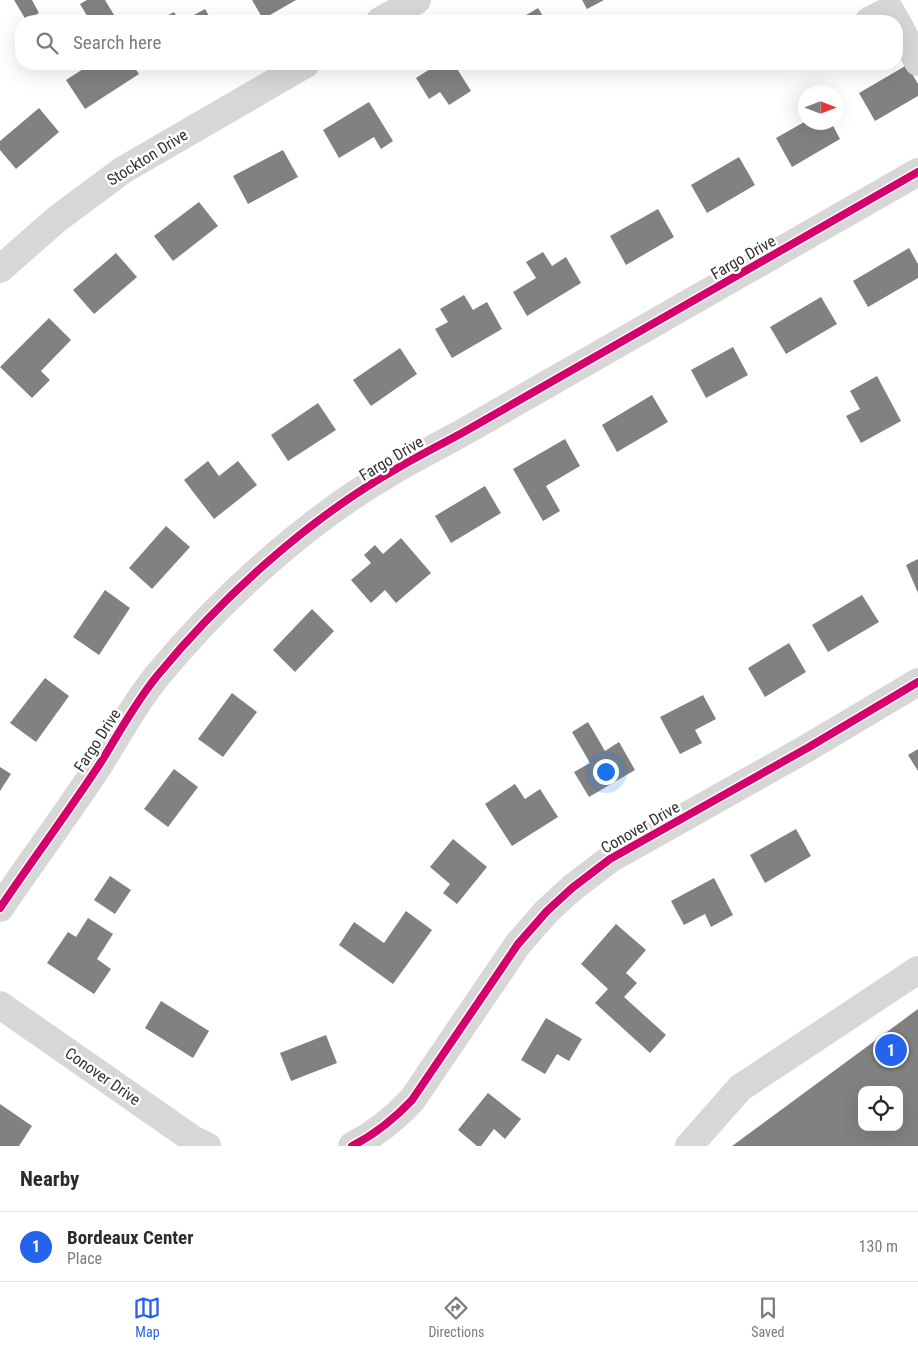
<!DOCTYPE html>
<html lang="en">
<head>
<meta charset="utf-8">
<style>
  :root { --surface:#fff; --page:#f7f7f7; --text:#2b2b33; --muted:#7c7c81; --line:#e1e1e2; --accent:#2563eb }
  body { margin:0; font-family:"Roboto Condensed",sans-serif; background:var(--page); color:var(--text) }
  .controls { position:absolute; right:15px; bottom:15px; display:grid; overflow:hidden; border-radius:10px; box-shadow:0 5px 20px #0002 }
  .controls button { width:45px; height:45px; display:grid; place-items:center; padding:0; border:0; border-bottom:1px solid var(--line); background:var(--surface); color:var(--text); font:25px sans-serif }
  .compass { position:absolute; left:798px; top:85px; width:45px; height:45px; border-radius:50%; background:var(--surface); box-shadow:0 5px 20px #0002; rotate:90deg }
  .you { position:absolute; left:605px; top:771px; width:18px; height:18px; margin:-12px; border:4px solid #fff; border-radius:50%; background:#1a73e8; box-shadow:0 0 0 8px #1a73e833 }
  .badge { display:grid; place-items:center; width:32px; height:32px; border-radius:50%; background:var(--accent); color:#fff; font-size:16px; font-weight:700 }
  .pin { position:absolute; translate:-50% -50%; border:2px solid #fff; box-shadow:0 1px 5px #0006 }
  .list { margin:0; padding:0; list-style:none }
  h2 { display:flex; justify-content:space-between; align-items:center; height:65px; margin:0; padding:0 20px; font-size:21px }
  h2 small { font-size:16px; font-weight:400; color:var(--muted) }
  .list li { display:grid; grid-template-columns:32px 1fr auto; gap:15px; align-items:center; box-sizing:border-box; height:70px; padding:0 20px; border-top:1px solid var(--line) }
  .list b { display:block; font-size:19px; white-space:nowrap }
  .list p { margin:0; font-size:16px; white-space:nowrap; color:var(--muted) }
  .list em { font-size:16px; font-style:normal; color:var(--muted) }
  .icon { flex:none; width:28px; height:28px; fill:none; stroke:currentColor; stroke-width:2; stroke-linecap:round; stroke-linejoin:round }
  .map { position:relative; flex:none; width:918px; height:1146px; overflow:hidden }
  .search { position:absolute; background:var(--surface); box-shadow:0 5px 20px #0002; left:15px; right:15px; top:15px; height:55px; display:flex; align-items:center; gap:12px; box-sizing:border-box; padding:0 18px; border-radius:20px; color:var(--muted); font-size:19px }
  .sheet { height:135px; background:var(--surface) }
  nav { display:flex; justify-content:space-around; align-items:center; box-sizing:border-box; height:70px; border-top:1px solid var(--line); background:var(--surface); font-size:14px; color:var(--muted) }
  nav a { display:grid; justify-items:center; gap:2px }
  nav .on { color:var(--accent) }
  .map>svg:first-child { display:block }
  .building { fill:#818181; fill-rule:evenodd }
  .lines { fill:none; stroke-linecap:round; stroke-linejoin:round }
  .minor { stroke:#d7d7d7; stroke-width:28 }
  .cycleway-casing { stroke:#fff; stroke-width:11 }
  .cycleway { stroke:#d6006c; stroke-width:8 }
  .labels { text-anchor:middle; stroke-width:5; stroke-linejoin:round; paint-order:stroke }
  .street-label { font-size:16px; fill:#333; stroke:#fff }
</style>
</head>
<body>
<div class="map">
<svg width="918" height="1146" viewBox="0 0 918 1146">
  <rect width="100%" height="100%" fill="#fff"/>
  <g class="building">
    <polygon points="14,0 32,0 39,13 26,20"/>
    <polygon points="87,0 105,0 114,15 104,21 90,21 80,4"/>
    <polygon points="252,0 296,0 263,19"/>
    <polygon points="582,0 604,0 587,9"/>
    <polygon points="538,8 546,21 516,21"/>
    <polygon points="205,9 212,21 183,21"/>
    <polygon points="174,12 179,21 157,21"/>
    <polygon points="91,64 132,64 139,74 85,109 66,80"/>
    <polygon points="438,64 454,64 471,91 449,105 440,92 429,99 416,78"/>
    <polygon points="907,65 918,84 918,96 875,121 859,93"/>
    <polygon points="369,102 393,141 381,149 374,137 339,158 323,130"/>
    <polygon points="39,108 59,132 16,169 0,150 0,141"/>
    <polygon points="806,121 831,122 840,139 792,167 776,138"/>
    <polygon points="283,150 298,177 248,204 233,176"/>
    <polygon points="739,157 755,185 707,213 691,185"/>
    <polygon points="199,202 218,226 173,261 154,236"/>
    <polygon points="658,209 674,237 626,265 610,236"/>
    <polygon points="909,248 918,264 918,278 868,307 853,281"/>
    <polygon points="543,252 552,266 566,257 581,283 527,316 513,292 536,278 526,262"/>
    <polygon points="116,253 137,277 94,314 73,290"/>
    <polygon points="464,295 473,310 487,302 502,329 452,358 435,329 448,322 440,309"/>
    <polygon points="821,297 837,324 786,354 770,327"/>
    <polygon points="49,318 71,340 41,371 50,380 32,398 0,367"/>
    <polygon points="733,347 748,375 706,398 691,370"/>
    <polygon points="400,348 417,374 371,406 353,380"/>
    <polygon points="877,376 901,421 861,443 846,416 860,409 850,391"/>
    <polygon points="652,395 668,422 617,452 602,425"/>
    <polygon points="318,403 336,430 288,461 271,435"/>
    <polygon points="565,439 580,466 546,486 560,511 543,521 513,469"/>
    <polygon points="208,461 219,476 238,461 257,485 214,519 184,480"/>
    <polygon points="485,486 501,513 451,543 435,516"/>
    <polygon points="166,526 190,547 152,589 129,568"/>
    <polygon points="401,538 431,573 396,603 385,590 371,603 351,580 371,563 364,555 375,545 383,554"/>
    <polygon points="918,559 918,593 906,565"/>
    <polygon points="105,590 130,608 99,655 73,637"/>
    <polygon points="862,595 879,622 828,652 812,625"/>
    <polygon points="312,609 334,631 295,672 273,650"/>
    <polygon points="789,643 806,672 765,697 748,668"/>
    <polygon points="45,678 69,696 36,742 10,723"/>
    <polygon points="232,693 257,712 223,757 198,739"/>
    <polygon points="703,695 716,719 695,730 702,743 680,754 660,717"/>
    <polygon points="588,722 605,751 619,742 635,770 589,797 574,772 590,763 572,732"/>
    <polygon points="918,749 918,771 908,755"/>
    <polygon points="0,767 11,774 0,791"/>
    <polygon points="174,769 198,787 168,827 144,809"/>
    <polygon points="515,784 525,799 540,789 558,817 512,846 485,804"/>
    <polygon points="796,829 811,856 765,883 750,855"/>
    <polygon points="453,839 487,867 457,904 443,893 450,884 430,867"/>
    <polygon points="110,876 131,890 115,914 94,900"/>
    <polygon points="714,878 733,915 711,927 705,914 684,925 671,901"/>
    <polygon points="406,911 432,930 393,984 339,945 354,922 384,943"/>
    <polygon points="88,918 113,934 97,959 111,969 94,994 47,963 68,932 76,937"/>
    <polygon points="616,924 646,950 626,973 637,983 624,997 666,1035 650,1053 595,1003 608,989 581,964"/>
    <polygon points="161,1001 209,1031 193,1058 145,1028"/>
    <path d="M918 1009V1146H732ZM862 1090H899V1127H862Z"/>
    <polygon points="546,1018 582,1039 569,1061 557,1054 545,1074 521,1060"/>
    <polygon points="326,1035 337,1063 291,1081 280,1053"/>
    <polygon points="488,1093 521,1119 505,1139 494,1129 481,1146 477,1146 458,1130"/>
    <polygon points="0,1104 32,1126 19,1146 0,1146"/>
  </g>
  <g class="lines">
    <g class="minor">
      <polyline points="380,21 417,0"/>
      <polyline points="869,21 890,10 896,21"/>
      <polyline points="897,22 918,62"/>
      <polyline points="0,269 57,219 123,170 306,64"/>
      <path d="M0 908C33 859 69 811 101 762 119 733 135 703 157 676 222 597 307 520 396 469 418 456 440 445 462 433L918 172"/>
      <polyline points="0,1005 194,1140 207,1146"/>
      <path d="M352 1146C376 1134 394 1119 412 1100L518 944 547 911 572 888 610 859 809 747 918 682"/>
      <polyline points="689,1146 740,1088 918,970"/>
    </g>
    <g class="cycleway-casing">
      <g id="cycleway">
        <path d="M0 908C33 859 69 811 101 762 119 733 135 703 157 676 222 597 307 520 396 469 418 456 440 445 462 433L918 172"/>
        <path d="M352 1146C376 1134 394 1119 412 1100L518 944 547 911 572 888 610 859 809 747 918 682"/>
      </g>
    </g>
    <use href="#cycleway" class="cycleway"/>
  </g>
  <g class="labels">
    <g class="street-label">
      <text transform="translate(147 157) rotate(-32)" y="6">Stockton Drive</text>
      <text transform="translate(743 257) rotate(-30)" y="6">Fargo Drive</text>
      <text transform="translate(391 458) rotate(-31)" y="6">Fargo Drive</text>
      <text transform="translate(97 740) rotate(-57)" y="6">Fargo Drive</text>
      <text transform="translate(640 827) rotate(-30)" y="6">Conover Drive</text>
      <text transform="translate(103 1076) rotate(35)" y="6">Conover Drive</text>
    </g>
  </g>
</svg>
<div class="controls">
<button><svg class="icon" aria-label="locate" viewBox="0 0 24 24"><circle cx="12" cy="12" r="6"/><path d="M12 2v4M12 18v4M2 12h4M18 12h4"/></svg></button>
</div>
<svg class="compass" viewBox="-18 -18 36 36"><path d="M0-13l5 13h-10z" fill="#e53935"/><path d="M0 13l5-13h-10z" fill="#7c7c81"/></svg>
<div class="you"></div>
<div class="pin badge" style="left:891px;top:1050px">1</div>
<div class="search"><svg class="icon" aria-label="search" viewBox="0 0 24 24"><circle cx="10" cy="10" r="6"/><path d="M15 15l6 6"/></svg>Search here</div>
</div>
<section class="sheet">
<h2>Nearby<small></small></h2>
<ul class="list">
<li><span class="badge">1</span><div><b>Bordeaux Center</b><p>Place</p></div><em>130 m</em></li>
</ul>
</section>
<nav>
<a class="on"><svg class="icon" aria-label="map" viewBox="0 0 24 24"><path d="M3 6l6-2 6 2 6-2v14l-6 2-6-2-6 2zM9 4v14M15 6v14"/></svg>Map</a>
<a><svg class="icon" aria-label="directions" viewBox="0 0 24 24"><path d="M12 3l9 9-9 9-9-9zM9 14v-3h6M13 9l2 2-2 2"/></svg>Directions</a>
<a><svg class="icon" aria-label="saved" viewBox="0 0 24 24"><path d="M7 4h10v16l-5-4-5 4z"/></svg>Saved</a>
</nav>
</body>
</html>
